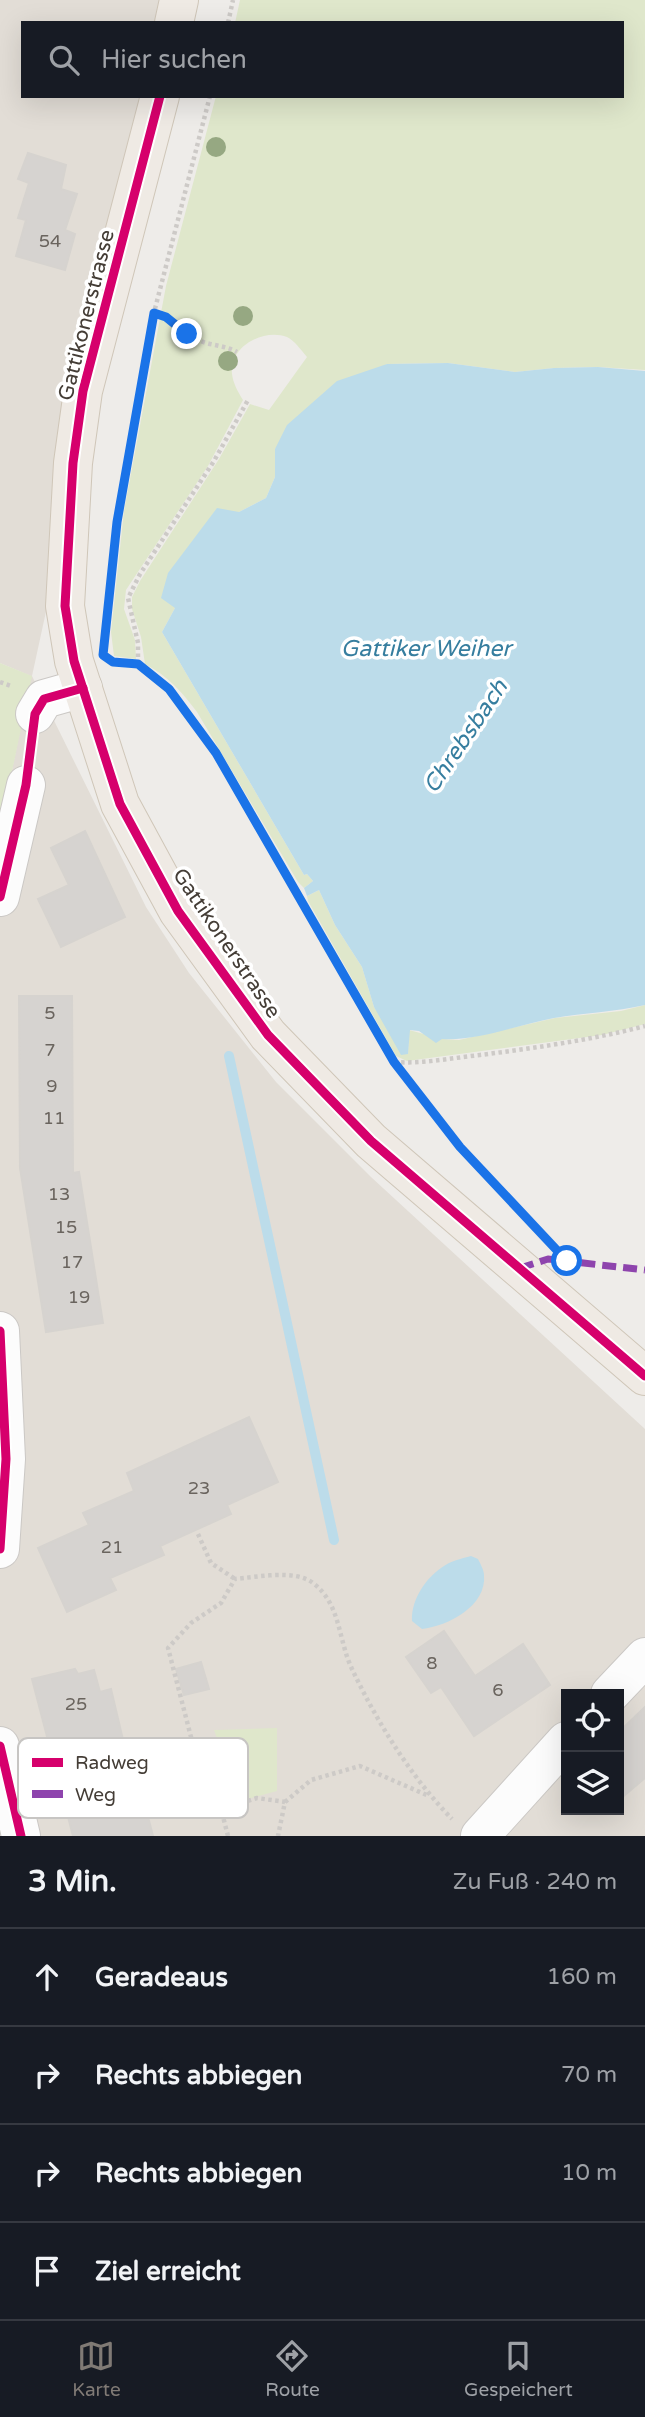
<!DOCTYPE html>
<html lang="de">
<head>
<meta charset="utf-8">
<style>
  :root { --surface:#171b24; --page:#20242c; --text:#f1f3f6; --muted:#9ea1a6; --line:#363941; --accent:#807a75 }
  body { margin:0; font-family:"Varela Round",sans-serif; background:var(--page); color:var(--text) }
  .controls { position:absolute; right:21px; bottom:21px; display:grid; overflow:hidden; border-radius:0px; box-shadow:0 7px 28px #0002 }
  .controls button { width:63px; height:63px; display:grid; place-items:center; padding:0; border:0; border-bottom:2px solid var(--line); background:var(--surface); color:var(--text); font:35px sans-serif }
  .stop { position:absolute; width:21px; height:21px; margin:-16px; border:5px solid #1a73e8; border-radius:50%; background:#fff }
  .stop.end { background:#1a73e8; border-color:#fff; box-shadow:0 2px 7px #0008 }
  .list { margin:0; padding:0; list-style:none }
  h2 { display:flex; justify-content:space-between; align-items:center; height:91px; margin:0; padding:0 28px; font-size:30px }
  h2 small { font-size:23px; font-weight:400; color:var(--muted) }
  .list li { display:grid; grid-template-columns:46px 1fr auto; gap:21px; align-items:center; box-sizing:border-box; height:98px; padding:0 28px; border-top:2px solid var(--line) }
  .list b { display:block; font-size:26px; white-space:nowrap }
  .list em { font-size:23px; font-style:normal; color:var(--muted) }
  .icon { flex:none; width:38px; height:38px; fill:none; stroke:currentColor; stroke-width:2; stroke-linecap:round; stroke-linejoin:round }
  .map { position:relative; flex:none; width:645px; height:1836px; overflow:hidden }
  .search { position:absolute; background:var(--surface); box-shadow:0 7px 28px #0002; left:21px; right:21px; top:21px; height:77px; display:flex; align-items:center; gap:18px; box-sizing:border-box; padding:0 24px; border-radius:0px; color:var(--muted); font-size:26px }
  .sheet { height:483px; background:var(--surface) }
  nav { display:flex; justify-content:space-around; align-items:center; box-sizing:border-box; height:98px; border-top:2px solid var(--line); background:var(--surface); font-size:19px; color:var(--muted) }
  nav a { display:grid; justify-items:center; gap:4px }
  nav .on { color:var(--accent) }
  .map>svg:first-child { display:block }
  .residential { fill:#e2ddd6; fill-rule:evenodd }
  .green { fill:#dfe7cb }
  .water { fill:#bcdcea }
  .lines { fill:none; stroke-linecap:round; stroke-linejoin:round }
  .stream { stroke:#bcdcea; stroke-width:10 }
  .building { fill:#d6d3d0; stroke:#d6d3cf; stroke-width:2 }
  .minor-casing { stroke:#cbc8c5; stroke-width:40 }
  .major-casing { stroke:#cfc6b8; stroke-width:40 }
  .path { stroke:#cdcac7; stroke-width:4.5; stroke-dasharray:3.5 3.5; stroke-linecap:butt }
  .minor { stroke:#fcfcfc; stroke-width:38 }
  .major { stroke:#efeae4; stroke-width:38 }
  .quiet { stroke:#8e44ad; stroke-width:7; stroke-dasharray:14 7; stroke-linecap:butt }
  .cycleway-casing { stroke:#fff; stroke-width:13 }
  .cycleway { stroke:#d6006c; stroke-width:9 }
  .tree { fill:#96a882 }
  .route { stroke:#1a73e8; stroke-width:9 }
  .labels { text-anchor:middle; stroke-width:7; stroke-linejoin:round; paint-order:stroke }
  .number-label { font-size:18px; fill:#6a645e }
  .street-label { font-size:21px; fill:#443d36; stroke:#fff }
  .water-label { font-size:23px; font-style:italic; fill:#367e9f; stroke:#fff }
  .key { fill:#fff; stroke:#c7c5c3; stroke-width:2 }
  .key-label { font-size:19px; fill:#443d36 }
</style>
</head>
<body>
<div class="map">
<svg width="645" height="1836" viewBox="0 0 645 1836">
  <rect width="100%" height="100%" fill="#eeece9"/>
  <path class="residential" d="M0 0H176L174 23H23V96H158L32 676 146 907 189 973 276 1082 371 1177 645 1429V1836H0V829L31 676 0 663ZM566 1694H619V1810H566Z"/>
  <g class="green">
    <path d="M240 0H645V370L598 367 554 368 515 372 448 363 387 364 275 449V477L266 498 239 512 175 608 162 632 304 875 307 874 313 881 304 888 298 882 197 712C182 692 168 676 145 664L141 637 132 609V597L140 581 219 459 250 404 269 410 307 357C301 350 294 340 287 337 263 328 229 347 232 374 233 383 238 392 243 400L208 466 126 590 124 609 135 640 136 659 114 656 111 632 124 511 166 286 216 96H622V23H235Z"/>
    <polygon points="0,663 32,676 0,829"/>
    <polygon points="319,890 335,925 362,967 374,1007 408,1054 409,1030 442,1039 459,1040 555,1018 621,1011 645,1005 645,1024 602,1035 407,1061 396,1056 308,901 307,896"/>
    <polygon points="277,1728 277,1791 240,1801 214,1730"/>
  </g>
  <g class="water">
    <path d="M448 363 515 372 554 368 598 367 645 371V1005C615 1012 584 1013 554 1018 517 1025 479 1041 442 1039L436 1043 419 1031 410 1030 408 1054 401 1055 374 1007 362 967 335 925 319 890 307 896 304 888 313 881 307 874 304 875 162 632 175 608 161 598 168 573 217 508 239 512 266 498 275 477V449L287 425 337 381 387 364Z"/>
    <path d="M471 1556 478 1559C480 1563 484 1570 484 1575 487 1606 448 1626 422 1629L412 1621C411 1598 428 1574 449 1563 455 1560 464 1558 471 1556Z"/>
  </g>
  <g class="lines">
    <polyline class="stream" points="229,1056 334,1540"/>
  </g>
  <g class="building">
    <polygon points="28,153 66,165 61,189 77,194 65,230 75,234 65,270 16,256 26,220 18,218 29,183 18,179"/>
    <polygon points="85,831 125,917 61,947 38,899 69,885 51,848"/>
    <polygon points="19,996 72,996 73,1173 79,1172 103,1323 46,1332 20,1168"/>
    <polygon points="249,1417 278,1482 227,1505 231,1514 160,1546 164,1555 110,1578 116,1590 67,1612 38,1548 89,1525 83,1513 134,1491 127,1473"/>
    <polygon points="444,1631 475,1676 523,1644 550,1685 474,1736 441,1687 431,1693 406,1657"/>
    <polygon points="201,1662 209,1689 184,1695 176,1669"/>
    <polygon points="75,1669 78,1674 94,1670 100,1692 111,1689 136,1795 142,1794 153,1836 73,1836 32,1679"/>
    <polygon points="645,1707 645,1778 619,1800 619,1732"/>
  </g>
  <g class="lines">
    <g class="minor-casing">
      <g id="minor">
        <polyline points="35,714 44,699 83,688"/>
        <polyline points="0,897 26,785"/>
        <polyline points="0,1331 6,1459 0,1549"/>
        <polyline points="610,1694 645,1657"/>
        <polyline points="0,1746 21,1836"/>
        <polyline points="480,1836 566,1741"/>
      </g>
    </g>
    <g class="major-casing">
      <g id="major">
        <polyline points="174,23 179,0"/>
        <polyline points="160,96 83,391 73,463 65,606 74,661 120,804 178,911 268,1035 371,1141 645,1376"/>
      </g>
    </g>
    <g class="path">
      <polyline points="228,23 233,0"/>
      <path d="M154 312C171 319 182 332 198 340 211 346 225 345 237 352"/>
      <polyline points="106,627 117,522 150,328 210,96"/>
      <path d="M110 660 138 664 168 689 216 753 394 1062C423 1064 451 1058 480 1055 535 1048 591 1040 645 1026"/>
      <polyline points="138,664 138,643 128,598 140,574 214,461 248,400"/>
      <polyline points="0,682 11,686"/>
      <polyline points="395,1062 460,1147 556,1249"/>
      <polyline points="198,1534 211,1563 235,1579"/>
      <polyline points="285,1802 311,1780 360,1766 429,1796"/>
      <polyline points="221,1809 257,1798 285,1802 278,1836"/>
      <path d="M228 1836 221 1809 191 1737 168 1648 191 1623 221 1603 235 1579C257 1577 295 1569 313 1583 341 1604 338 1640 352 1669 377 1722 411 1777 452 1819"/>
    </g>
    <use href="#minor" class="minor"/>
    <use href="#major" class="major"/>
    <polyline class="quiet" points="520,1268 548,1259 645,1270"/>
    <g class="cycleway-casing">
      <g id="cycleway">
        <polyline points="160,96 83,391 73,463 65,606 74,661 120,804 178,911 268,1035 371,1141 645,1376"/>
        <polyline points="0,897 26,785 35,714 44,699 83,688"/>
        <polyline points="0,1331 6,1459 0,1549"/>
        <polyline points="0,1746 21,1836"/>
      </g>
    </g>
    <use href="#cycleway" class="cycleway"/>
  </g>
  <g class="tree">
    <circle cx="216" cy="147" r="10"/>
    <circle cx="243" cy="316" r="10"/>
    <circle cx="228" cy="361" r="10"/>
  </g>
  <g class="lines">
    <polyline class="route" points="187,334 166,317 154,313 117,522 103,655 113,662 138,664 169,689 216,753 394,1062 460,1147 567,1261"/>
  </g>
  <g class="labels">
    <g class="number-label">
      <text x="50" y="247">54</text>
      <text x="50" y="1019">5</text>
      <text x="50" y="1056">7</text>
      <text x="52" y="1092">9</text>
      <text x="54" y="1124">11</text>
      <text x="59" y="1200">13</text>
      <text x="66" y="1233">15</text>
      <text x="72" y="1268">17</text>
      <text x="79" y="1303">19</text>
      <text x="199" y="1494">23</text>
      <text x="112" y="1553">21</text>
      <text x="432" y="1669">8</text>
      <text x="498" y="1696">6</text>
      <text x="76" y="1710">25</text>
    </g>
    <g class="street-label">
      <text transform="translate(86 315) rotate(-76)" y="7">Gattikonerstrasse</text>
      <text transform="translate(227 943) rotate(56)" y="7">Gattikonerstrasse</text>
    </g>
    <g class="water-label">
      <text x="426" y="656">Gattiker Weiher</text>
      <text transform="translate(465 736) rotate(-56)" y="8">Chrebsbach</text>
    </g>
  </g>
  <rect x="18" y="1738" width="230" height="80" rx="10" class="key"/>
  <rect x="32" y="1758" width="31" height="9" fill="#d6006c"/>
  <rect x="32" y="1790" width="31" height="8" fill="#8e44ad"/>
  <g class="key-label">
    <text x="75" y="1769">Radweg</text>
    <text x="75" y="1801">Weg</text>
  </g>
</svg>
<div class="controls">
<button><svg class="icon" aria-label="locate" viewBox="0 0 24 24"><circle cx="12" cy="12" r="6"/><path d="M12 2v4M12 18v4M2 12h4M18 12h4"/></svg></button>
<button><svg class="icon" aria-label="layers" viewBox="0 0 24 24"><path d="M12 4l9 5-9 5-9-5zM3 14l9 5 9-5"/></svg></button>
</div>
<div class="stop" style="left:567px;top:1261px"></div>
<div class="stop end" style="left:187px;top:334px"></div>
<div class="search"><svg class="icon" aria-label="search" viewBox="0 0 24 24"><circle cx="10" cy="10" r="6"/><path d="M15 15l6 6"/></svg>Hier suchen</div>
</div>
<section class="sheet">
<h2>3 Min.<small>Zu Fuß · 240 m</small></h2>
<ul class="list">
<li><svg class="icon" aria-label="ahead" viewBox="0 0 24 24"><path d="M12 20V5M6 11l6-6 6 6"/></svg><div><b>Geradeaus</b></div><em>160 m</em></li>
<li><svg class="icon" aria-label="right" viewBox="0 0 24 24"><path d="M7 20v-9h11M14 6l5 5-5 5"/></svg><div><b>Rechts abbiegen</b></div><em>70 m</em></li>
<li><svg class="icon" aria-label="right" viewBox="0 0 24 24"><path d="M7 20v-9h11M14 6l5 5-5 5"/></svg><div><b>Rechts abbiegen</b></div><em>10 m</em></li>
<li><svg class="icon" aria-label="arrive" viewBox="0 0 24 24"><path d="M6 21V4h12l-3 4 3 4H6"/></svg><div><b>Ziel erreicht</b></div></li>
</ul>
</section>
<nav>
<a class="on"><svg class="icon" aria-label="map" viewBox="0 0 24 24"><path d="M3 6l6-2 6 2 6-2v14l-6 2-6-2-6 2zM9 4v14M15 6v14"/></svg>Karte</a>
<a><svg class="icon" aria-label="directions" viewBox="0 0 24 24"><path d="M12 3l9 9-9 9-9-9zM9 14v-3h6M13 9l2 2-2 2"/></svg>Route</a>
<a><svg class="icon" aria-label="saved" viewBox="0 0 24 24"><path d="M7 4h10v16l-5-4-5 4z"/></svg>Gespeichert</a>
</nav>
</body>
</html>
